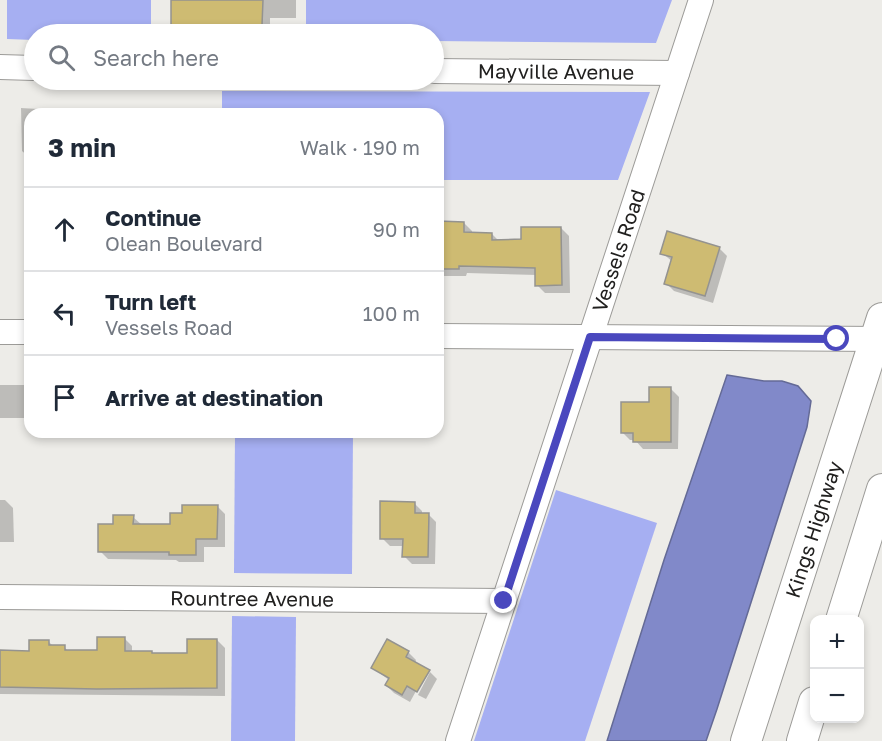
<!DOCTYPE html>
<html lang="en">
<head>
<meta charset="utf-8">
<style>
  :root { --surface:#fff; --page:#f6f6f7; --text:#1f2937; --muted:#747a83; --line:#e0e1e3 }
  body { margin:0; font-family:"Golos Text",sans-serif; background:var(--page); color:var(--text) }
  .controls { position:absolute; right:18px; bottom:18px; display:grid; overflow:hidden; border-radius:12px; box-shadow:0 3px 9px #0003 }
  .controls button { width:54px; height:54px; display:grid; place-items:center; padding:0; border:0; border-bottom:2px solid var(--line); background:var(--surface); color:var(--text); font:30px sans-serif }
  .stop { position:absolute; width:18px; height:18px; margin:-14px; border:4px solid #4a48be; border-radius:50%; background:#fff }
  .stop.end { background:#4a48be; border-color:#fff; box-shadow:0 2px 6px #0008 }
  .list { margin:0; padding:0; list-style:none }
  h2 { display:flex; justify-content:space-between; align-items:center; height:78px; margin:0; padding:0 24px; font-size:26px }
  h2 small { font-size:20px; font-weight:400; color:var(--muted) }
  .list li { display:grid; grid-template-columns:39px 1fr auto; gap:18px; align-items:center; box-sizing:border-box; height:84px; padding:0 24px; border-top:2px solid var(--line) }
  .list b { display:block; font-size:22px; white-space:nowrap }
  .list p { margin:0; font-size:20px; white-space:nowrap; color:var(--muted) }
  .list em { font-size:20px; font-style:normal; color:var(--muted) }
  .icon { flex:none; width:33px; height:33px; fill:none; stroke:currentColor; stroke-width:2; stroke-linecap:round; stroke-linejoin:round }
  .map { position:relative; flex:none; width:882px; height:741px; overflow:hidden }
  .search { position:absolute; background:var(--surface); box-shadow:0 3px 9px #0003; left:24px; top:24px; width:420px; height:66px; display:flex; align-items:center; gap:15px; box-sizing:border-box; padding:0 21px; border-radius:33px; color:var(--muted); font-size:22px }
  .panel { position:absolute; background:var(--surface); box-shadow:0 3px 9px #0003; left:24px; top:108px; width:420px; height:330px; border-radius:18px }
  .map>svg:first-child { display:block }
  .forest { fill:#a6aff2 }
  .water { fill:#8189c9; stroke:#646a96; stroke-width:1.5 }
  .shadow { fill:#0003 }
  .building { fill:#cebb72; stroke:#949390; stroke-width:1.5 }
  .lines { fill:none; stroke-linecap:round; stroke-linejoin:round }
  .minor-casing { stroke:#9c9b98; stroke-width:26 }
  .major-casing { stroke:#9c9b98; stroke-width:32 }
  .minor { stroke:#fff; stroke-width:24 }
  .major { stroke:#fff; stroke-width:30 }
  .route { stroke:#4a48be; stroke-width:8 }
  .labels { text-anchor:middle; stroke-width:5; stroke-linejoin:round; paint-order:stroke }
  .street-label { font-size:20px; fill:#21201f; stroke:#faf9f6 }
</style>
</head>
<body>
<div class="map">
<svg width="882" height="741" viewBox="0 0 882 741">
  <rect width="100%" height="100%" fill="#edece8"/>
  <g class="forest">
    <polygon points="7,0 151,0 151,34 34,34 34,40 7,39"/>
    <polygon points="306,0 672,0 656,43 434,41 434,34 306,34"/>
    <polygon points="222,91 650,92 618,180 438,180 438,114 222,114"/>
    <polygon points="235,432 353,432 352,574 234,573"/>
    <polygon points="556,490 657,523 585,741 474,741"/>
    <polygon points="232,616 296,617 295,741 231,741"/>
  </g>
  <polygon class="water" points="727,375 764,381 782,381 798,386 811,401 807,427 717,709 706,741 607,741 664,560"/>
  <g class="shadow">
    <polygon points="173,0 296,0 296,18 270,18 270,32 181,32 173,24"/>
    <polygon points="21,108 72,111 137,111 140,114 30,114 30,158 22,151"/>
    <polygon points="182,111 207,111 210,114 182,114"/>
    <polygon points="464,223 472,231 472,234 492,234 499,241 522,241 561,228 569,236 570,293 545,293 537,285 537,275 467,273 466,276 438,276 438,240"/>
    <polygon points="719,248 727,256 713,303 674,291 666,283 673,262 662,253"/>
    <rect x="0" y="385" width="30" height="33"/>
    <polygon points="671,389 679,397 678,449 643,449 635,440 630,440 622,432 650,404"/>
    <polygon points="111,432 158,432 158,433 112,433"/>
    <polygon points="188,432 227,432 227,437 192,436"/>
    <polygon points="384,432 436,432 436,433 385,433"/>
    <polygon points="0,500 5,500 13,508 14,542 0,542"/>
    <polygon points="414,503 422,511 422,514 428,514 436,522 435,564 412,564 404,556 404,546 390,546 382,538"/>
    <polygon points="217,506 225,514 225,547 204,547 204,562 179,562 176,560 108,559 100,551 114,525 133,517 142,525 171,526 184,515"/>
    <polygon points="124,638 132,646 132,653 153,655 189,655 217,640 225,648 225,696 0,694 0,652 31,652 48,641 54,647 64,647 69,652 99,652"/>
    <polygon points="387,641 408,652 416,660 415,663 427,671 410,702 394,693 386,685 389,680 373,668"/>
    <polygon points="430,672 437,679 426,699 418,695"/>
  </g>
  <g class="building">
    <polygon points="171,0 263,0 262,25 171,25"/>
    <polygon points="438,221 464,222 464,232 492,233 492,240 521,239 521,227 561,227 562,285 535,286 535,268 459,266 459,269 438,269"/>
    <polygon points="667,231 720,247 705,296 664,284 672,257 660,254"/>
    <polygon points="649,387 671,387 671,442 633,442 633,433 621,433 621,402 649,402"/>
    <polygon points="380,501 415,502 415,513 429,513 428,557 402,557 403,539 380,539"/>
    <polygon points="182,505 218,505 217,539 196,539 196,555 169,555 169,552 98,552 98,524 113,524 113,515 134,515 133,524 170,524 170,513 182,513"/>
    <polygon points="97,637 125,637 125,651 152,651 152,653 187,653 187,639 217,639 217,688 97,689 0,687 0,650 29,651 29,640 49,640 49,645 65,645 65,650 97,650"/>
    <polygon points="387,639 409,651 406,657 430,670 417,692 407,686 402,695 385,685 389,678 371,668"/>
  </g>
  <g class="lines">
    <g class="minor-casing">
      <g id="minor">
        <polyline points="0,67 34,68"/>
        <path id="s1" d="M434 71 677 73"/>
        <polyline points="0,332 30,332"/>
        <polyline points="438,336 882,339"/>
        <path id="s2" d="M0 597 504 601"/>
        <path id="s3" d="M458 741 701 0"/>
      </g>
    </g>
    <g class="major-casing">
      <g id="major">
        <polyline points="841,620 882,489"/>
        <path id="s4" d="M746 741 882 318"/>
        <polyline points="802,741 814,702"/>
      </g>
    </g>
    <use href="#minor" class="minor"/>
    <use href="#major" class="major"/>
  </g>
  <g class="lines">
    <polyline class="route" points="504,601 590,337 837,339"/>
  </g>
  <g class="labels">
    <g class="street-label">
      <text dy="7" stroke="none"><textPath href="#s1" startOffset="122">Mayville Avenue</textPath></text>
      <text dy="7" stroke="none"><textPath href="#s3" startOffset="516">Vessels Road</textPath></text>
      <text dy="7" stroke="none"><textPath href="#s4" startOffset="222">Kings Highway</textPath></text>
      <text dy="7" stroke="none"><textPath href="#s2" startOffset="252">Rountree Avenue</textPath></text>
    </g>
  </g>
</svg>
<div class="controls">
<button>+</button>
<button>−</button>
</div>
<div class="stop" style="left:837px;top:339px"></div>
<div class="stop end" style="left:504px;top:601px"></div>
<div class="search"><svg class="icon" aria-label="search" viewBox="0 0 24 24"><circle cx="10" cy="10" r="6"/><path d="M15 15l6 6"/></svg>Search here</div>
<section class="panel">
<h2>3 min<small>Walk · 190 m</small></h2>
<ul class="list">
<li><svg class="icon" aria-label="ahead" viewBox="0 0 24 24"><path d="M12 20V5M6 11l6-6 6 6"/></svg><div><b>Continue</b><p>Olean Boulevard</p></div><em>90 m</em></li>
<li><svg class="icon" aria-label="left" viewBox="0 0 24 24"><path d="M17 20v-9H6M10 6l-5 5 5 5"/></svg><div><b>Turn left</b><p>Vessels Road</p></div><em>100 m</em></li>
<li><svg class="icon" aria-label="arrive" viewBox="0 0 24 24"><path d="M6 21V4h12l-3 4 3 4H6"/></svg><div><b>Arrive at destination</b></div></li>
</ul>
</section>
</div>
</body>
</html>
